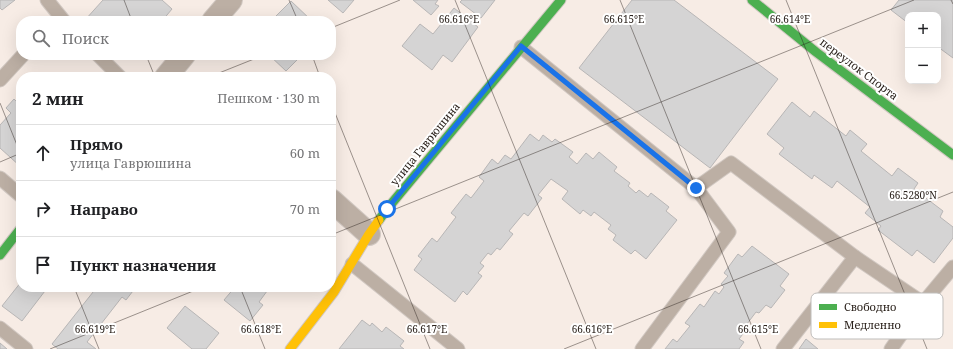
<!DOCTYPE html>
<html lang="ru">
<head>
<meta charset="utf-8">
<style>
  :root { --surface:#fff; --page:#f2f2f2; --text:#202124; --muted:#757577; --line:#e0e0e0 }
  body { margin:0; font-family:"Noto Serif",serif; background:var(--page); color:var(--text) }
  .controls { position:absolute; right:12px; top:12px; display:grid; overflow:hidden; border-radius:8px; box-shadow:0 4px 16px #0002 }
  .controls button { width:36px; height:36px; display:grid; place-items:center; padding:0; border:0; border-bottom:1px solid var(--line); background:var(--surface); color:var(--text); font:20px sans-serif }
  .stop { position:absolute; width:12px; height:12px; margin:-9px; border:3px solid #1a73e8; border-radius:50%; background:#fff }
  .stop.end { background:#1a73e8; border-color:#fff; box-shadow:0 1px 4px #0008 }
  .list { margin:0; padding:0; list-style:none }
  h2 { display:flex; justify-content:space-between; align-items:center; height:52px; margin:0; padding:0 16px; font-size:17px }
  h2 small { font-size:13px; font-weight:400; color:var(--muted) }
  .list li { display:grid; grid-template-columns:26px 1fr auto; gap:12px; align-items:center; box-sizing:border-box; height:56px; padding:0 16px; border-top:1px solid var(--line) }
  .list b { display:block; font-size:15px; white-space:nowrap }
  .list p { margin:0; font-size:13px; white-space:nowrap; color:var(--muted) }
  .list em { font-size:13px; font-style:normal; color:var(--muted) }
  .icon { flex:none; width:22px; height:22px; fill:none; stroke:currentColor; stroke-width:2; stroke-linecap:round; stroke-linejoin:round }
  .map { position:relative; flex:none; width:953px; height:349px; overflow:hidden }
  .search { position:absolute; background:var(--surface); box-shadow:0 4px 16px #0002; left:16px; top:16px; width:320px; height:44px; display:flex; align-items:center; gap:10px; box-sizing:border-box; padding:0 14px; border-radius:16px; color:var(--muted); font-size:15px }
  .panel { position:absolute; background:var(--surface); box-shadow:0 4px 16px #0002; left:16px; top:72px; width:320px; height:220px; border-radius:16px }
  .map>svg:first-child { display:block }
  .building { fill:#d5d4d4; stroke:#b8b6b6 }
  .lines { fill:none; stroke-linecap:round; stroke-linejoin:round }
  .lane-casing { stroke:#d1c8c2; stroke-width:15 }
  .street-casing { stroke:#d1c8c2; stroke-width:24 }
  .fast-casing { stroke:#d1c8c2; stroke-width:11 }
  .slow-casing { stroke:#d1c8c2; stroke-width:11 }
  .lane { stroke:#bcafa4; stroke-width:13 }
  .street { stroke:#bcafa4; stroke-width:22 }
  .fast { stroke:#4caf50; stroke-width:9 }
  .slow { stroke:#ffc107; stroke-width:9 }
  .route { stroke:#1a73e8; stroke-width:5 }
  .ticks { fill:none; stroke:#2b221c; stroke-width:1; stroke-opacity:0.45 }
  .labels { text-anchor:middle; stroke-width:4; stroke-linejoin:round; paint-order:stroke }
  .street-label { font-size:11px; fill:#2b221c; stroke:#fff }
  .key { fill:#fff; stroke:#bfbdbb; stroke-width:1 }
  .key-label { font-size:11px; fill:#2b221c }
  .ticks-label { font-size:10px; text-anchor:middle; fill:#2b221c; stroke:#fff; stroke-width:4; stroke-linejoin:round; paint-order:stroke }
</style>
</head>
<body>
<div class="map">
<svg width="953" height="349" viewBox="0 0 953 349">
  <rect width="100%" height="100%" fill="#f7ece5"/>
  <g class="building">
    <polygon points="0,0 15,0 2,10 0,8"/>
    <polygon points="103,0 162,0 172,9 162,21 87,21 85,20"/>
    <polygon points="328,0 354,0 343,13"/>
    <polygon points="413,0 438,0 435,4 439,6 431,15"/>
    <polygon points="462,0 495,0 481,18 460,2"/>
    <polygon points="632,0 674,0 778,79 710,168 579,68"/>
    <polygon points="899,0 953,0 953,58 938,47 938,15 908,15 908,23 891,10"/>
    <polygon points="291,1 312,21 271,21"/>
    <polygon points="454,8 478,27 452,62 443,55 432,70 402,46 420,24 433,34"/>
    <polygon points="269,55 302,55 286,71"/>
    <polygon points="14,99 18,103 21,101 21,167 0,148 0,125 11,113 6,108"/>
    <polygon points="792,102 810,117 814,111 846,136 850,130 867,144 861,151 892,176 898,168 918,183 914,189 943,211 940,217 953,227 953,238 934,263 917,250 912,256 878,230 881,226 865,213 870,207 837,181 832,188 814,175 812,179 779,154 784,148 767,134"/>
    <polygon points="530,134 539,141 543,135 552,142 555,139 573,152 569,157 577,164 586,153 593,159 599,152 617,167 614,171 630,183 628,186 636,193 639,190 648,197 651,193 669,207 666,211 677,220 646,259 635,250 631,254 613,240 616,235 608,229 611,225 594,212 591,216 583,210 580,214 562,199 568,191 551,179 538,195 542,198 528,216 524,213 509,231 513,234 500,250 497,248 491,255 488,253 480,263 484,266 478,273 482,276 467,295 463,291 455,302 414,270 422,259 418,256 432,238 437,242 456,217 451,213 466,194 471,198 484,181 479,177 492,159 498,164 505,155 511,159"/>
    <polygon points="752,246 789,274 780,286 785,290 771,308 766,305 759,313 756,312 744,328 746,330 739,339 744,342 739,349 665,349 673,339 677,342 690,326 685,323 700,304 704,307 715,291 719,294 724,287 721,284 728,276 724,273 738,254 742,257"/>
    <polygon points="21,282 21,287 48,287 22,321 2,306"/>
    <polygon points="97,287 136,287 126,300 122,297 87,342 96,349 58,349 52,344"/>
    <polygon points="235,287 270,287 259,302 263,305 250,321 224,300"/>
    <polygon points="185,306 219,333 206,349 192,349 167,328"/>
    <polygon points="362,320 370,326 372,323 382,332 386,327 404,341 400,346 404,349 339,349"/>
    <polygon points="806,339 818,349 799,349"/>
    <polygon points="0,343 7,349 0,349"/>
  </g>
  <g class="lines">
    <g class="lane-casing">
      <g id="lane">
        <polyline points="47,0 64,21"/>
        <polyline points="521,47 696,188 729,232 642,349"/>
        <polyline points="98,55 120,77"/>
        <polyline points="0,80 23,55"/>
        <polyline points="0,178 21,196"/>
        <polyline points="696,188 731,163 855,257"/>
        <polyline points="352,264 458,349"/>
        <polyline points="0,328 26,349"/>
        <polyline points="783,349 855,257 923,303"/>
        <polyline points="891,349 923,303 953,267"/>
      </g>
    </g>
    <g class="street-casing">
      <g id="street">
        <polyline points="213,21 231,0"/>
        <polyline points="166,77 184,55"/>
        <polyline points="331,200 369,234"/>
      </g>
    </g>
    <g class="fast-casing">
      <g id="fast">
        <polyline points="752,0 816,52 953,155"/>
        <polyline points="379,220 387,209 561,0"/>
        <polyline points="0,255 21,228"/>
      </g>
    </g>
    <g class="slow-casing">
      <polyline id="slow" points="290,349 334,292 369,234 379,220"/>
    </g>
    <use href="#lane" class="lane"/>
    <use href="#street" class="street"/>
    <use href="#fast" class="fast"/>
    <use href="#slow" class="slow"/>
  </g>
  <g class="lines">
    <polyline class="route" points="387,209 521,46 696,188"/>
  </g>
  <path class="ticks" d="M124 0 132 21M289 0 298 21M455 0 596 349M620 0 761 349M786 0 927 349M951 0 953 4M331 28 400 0M146 55 155 77M312 55 320 77M209 77 264 55M0 103 21 155M331 103 430 349M0 162 21 153M331 235 914 0M74 287 99 349M240 287 265 349M50 349 203 287M564 349 953 192"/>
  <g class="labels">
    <g class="street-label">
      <text transform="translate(859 69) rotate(37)" y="4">переулок Спорта</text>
      <text transform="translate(425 144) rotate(-51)" y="4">улица Гаврюшина</text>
    </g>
  </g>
  <rect x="811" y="293" width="132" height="46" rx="6" class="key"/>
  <rect x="819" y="304" width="18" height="6" fill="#4caf50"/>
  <rect x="819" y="322" width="18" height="6" fill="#ffc107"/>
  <g class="key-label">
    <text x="844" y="311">Свободно</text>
    <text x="844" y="329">Медленно</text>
  </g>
  <g class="ticks-label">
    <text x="459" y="23">66.616°E</text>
    <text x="624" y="23">66.615°E</text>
    <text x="790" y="23">66.614°E</text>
    <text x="913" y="199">66.5280°N</text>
    <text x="95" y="333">66.619°E</text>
    <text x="261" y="333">66.618°E</text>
    <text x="427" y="333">66.617°E</text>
    <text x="592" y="333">66.616°E</text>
    <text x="758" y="333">66.615°E</text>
  </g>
</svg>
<div class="controls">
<button>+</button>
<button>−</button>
</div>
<div class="stop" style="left:387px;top:209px"></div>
<div class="stop end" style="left:696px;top:188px"></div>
<div class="search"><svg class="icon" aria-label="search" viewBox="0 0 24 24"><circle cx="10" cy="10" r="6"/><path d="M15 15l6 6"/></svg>Поиск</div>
<section class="panel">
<h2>2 мин<small>Пешком · 130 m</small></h2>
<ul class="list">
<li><svg class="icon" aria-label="ahead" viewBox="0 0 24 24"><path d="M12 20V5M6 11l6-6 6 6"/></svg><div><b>Прямо</b><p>улица Гаврюшина</p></div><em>60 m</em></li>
<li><svg class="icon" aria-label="right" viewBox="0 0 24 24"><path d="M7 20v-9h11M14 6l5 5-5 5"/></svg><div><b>Направо</b></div><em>70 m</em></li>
<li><svg class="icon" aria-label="arrive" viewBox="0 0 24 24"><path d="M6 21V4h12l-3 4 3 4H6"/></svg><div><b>Пункт назначения</b></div></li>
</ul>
</section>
</div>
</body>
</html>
